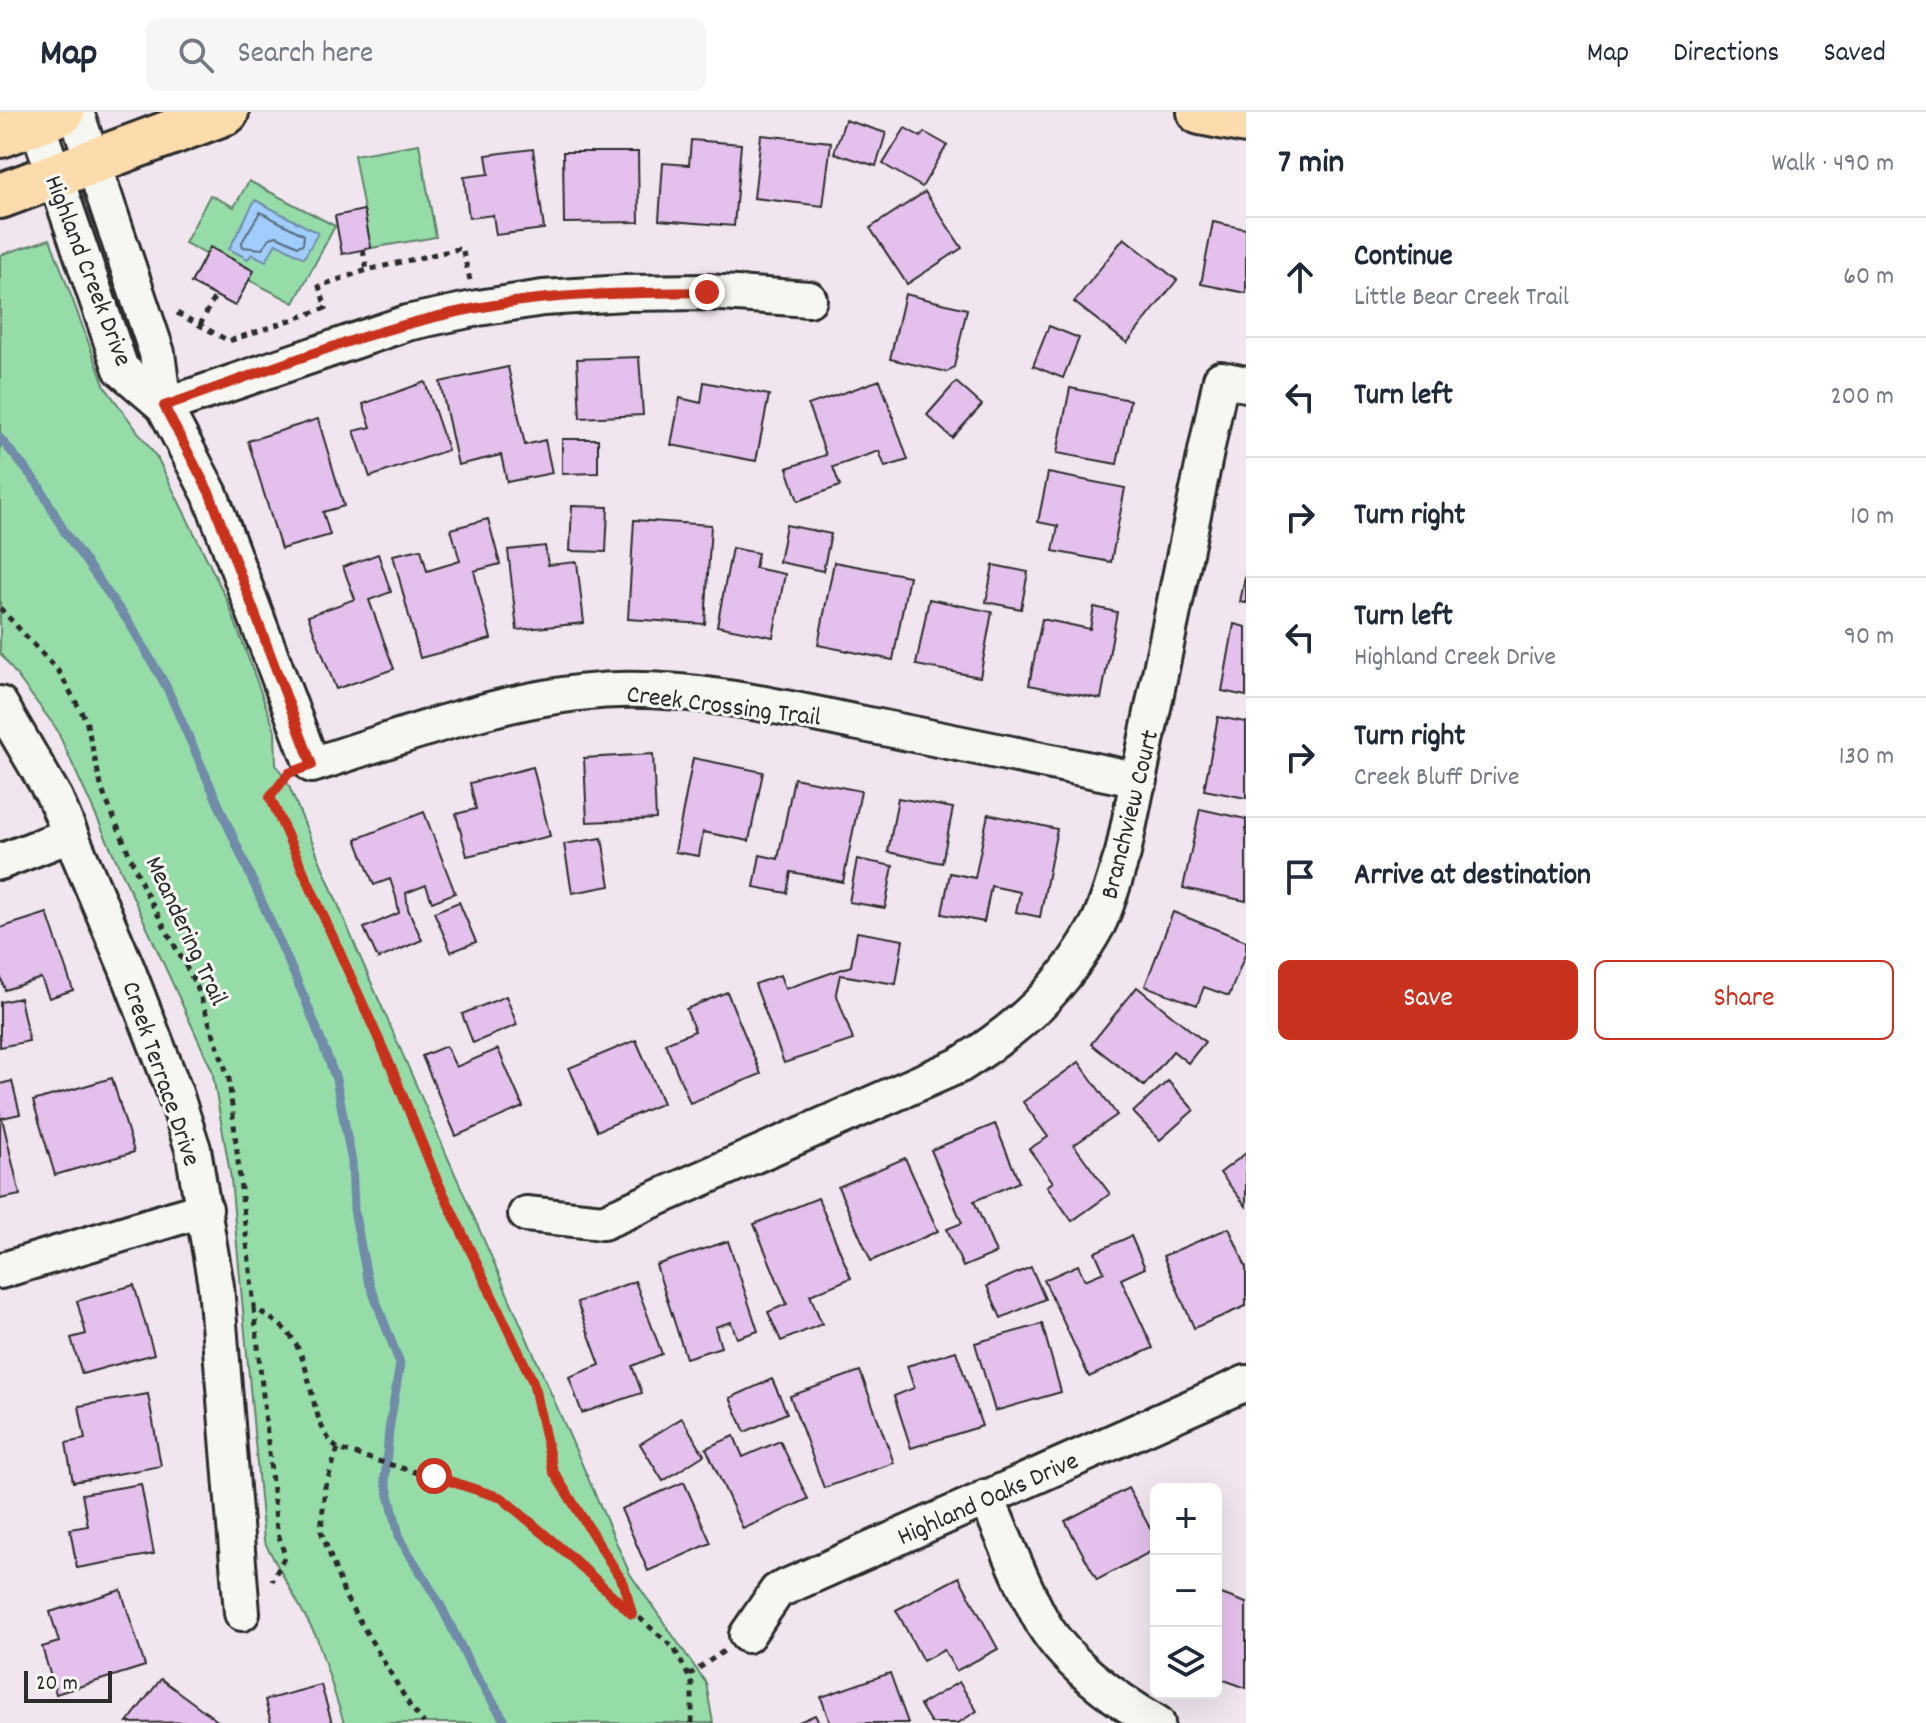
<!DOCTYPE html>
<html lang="en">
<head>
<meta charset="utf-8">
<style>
  :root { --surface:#fff; --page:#f6f6f7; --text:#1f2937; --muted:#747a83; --line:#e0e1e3; --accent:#c8321e }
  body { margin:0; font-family:Dekko,sans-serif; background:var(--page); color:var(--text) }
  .controls { position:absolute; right:24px; bottom:24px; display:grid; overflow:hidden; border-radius:12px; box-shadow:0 8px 32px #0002 }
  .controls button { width:72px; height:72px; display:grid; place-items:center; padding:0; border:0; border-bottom:2px solid var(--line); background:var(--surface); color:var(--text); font:40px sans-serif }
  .scale { position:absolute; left:24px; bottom:20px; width:88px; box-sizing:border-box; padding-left:8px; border:4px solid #2b2b2b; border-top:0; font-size:22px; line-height:28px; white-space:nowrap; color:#2b2b2b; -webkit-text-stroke:6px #f6f6f2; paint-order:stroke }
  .stop { position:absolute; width:24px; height:24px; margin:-18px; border:6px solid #c8321e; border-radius:50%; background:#fff }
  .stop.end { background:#c8321e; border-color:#fff; box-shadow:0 2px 8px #0008 }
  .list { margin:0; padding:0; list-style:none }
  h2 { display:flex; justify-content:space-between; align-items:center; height:104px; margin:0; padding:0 32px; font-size:34px }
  h2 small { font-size:26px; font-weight:400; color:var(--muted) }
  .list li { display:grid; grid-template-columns:52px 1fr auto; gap:24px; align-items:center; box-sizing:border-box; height:120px; padding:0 32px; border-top:2px solid var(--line) }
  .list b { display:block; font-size:30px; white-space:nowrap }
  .list p { margin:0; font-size:26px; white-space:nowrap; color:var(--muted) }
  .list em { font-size:26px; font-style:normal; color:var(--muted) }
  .actions { display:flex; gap:16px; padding:24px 32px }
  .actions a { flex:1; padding:18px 0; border:2px solid var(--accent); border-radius:12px; text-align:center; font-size:28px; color:var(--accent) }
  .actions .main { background:var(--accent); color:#fff }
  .icon { flex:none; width:44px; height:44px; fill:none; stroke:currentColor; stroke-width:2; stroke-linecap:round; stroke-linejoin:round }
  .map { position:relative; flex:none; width:1246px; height:1611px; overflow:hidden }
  header { display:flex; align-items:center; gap:48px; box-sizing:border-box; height:112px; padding:0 40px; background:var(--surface); border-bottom:2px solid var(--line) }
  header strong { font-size:38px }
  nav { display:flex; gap:44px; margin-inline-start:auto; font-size:28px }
  .search { width:560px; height:72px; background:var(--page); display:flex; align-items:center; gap:20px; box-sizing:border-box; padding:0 28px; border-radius:12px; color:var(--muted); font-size:30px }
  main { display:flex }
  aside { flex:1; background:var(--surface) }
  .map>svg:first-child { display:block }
  .green { fill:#96dca9; stroke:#60846a; stroke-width:2 }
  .water { fill:#a0cdfb; stroke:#718ca8; stroke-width:2 }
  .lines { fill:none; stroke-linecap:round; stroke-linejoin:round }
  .shore { stroke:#5a6c7e; stroke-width:2 }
  .stream { stroke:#718ca8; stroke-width:9 }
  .building { fill:#e4c1ed; stroke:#2b2b2b; stroke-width:2 }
  .street-casing { stroke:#2b2b2b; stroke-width:40 }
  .primary-casing { stroke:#2b2b2b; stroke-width:50 }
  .path { stroke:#2b2b2b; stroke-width:5; stroke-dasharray:6 6; stroke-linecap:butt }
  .street { stroke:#f6f6f2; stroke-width:34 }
  .primary { stroke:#fcdcac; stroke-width:44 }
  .route { stroke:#c8321e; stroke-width:10 }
  .labels { text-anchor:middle; stroke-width:6; stroke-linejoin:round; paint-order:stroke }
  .street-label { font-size:26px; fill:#2b2b2b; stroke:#f6f6f2 }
</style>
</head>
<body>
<header>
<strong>Map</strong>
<div class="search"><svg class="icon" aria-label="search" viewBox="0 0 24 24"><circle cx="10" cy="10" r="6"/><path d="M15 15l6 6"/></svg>Search here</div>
<nav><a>Map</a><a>Directions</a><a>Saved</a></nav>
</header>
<main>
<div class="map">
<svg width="1246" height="1611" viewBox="0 0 1246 1611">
  <rect width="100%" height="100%" fill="#f1e6f0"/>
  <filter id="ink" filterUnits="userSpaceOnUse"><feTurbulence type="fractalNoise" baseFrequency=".0125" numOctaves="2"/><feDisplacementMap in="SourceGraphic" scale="16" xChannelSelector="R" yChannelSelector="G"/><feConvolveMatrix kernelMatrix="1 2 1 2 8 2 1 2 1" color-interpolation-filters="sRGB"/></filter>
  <g filter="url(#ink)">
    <g class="green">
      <polygon points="419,32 436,125 371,136 354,43"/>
      <polygon points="249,69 335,114 294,191 249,168 235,194 191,171 206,142 185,131 210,83 234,95"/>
      <polygon points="50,127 105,275 158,347 227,488 275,619 276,653 286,667 357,838 630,1462 706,1571 713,1611 344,1611 317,1526 264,1429 231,1067 212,958 56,616 0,541 0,143"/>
    </g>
    <polygon class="water" points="255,88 318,121 304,146 276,131 266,149 252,142 248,147 229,137"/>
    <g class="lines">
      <polygon class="shore" points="260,100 304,123 303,132 298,134 277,124 270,126 262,137 243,135 242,130"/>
      <polyline class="stream" points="0,326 38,372 64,419 130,512 166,574 305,887 336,967 352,1050 354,1098 367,1165 400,1252 389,1318 385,1367 400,1427 440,1492 472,1557 506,1611"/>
    </g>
    <g class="building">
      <polygon points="845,8 886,21 876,54 834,41"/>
      <polygon points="905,16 921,25 924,20 947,33 922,75 883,52"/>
      <polygon points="761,23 831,30 823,94 754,86"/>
      <polygon points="691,28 741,32 734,114 659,108 663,51 689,53"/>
      <polygon points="533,37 544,117 496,123 493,103 469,106 464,65 489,62 486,43"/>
      <polygon points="563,40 638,40 639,110 564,111"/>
      <polygon points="925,80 962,136 907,172 870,116"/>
      <polygon points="364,98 371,136 342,142 335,104"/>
      <polygon points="1213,110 1246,117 1246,181 1201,172"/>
      <polygon points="1124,126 1177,168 1127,231 1074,190"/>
      <polygon points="210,135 254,159 235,194 191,171"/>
      <polygon points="905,182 967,197 954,255 947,260 890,247"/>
      <polygon points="1049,214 1079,226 1063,266 1033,254"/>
      <polygon points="639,245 643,303 580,306 577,247"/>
      <polygon points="508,255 525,333 545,328 552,361 507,370 501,343 458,353 440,270"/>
      <polygon points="880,268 908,348 885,355 879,339 833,355 840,374 798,389 787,356 826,343 808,293"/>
      <polygon points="425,270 448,338 370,365 354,319 371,315 363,292"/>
      <polygon points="704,270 769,283 756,349 671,333 680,286 701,291"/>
      <polygon points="956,270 982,293 952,326 927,303"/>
      <polygon points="1070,276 1130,288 1117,352 1057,341"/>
      <polygon points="318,307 344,394 323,400 330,423 281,437 248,329"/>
      <polygon points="562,327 598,327 598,361 562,362"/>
      <polygon points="1048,361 1125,376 1111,450 1053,439 1058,414 1038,410"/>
      <polygon points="572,394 608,395 606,440 570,439"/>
      <polygon points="488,407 500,452 474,459 491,527 420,546 393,443 421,437 427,459 460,449 451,417"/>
      <polygon points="634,408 711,413 705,512 628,507"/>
      <polygon points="786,413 831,422 823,459 779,450"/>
      <polygon points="545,434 548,453 577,450 584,511 517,518 508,438"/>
      <polygon points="732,436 758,441 755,456 785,462 773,525 717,514"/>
      <polygon points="378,442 391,480 369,488 394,557 336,577 308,504 355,487 343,455"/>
      <polygon points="834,450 909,464 893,548 818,533"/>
      <polygon points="993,453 1028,460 1021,497 986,490"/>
      <polygon points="1246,460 1246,491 1240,490"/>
      <polygon points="929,487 992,500 980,565 916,553"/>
      <polygon points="1094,495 1117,500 1101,587 1029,573 1042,507 1090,517"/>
      <polygon points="1234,512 1246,515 1246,584 1222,579"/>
      <polygon points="1218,605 1246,610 1246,686 1204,678"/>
      <polygon points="653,642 656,707 587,710 584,646"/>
      <polygon points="693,646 763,660 749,729 703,720 699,744 675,740"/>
      <polygon points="533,655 550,724 467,744 456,702 476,697 470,671"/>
      <polygon points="794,666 861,679 843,770 791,760 787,781 754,775 760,743 778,747"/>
      <polygon points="898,686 953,696 942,751 888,740"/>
      <polygon points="1200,697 1246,707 1246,789 1183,776"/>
      <polygon points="424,700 455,781 432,790 426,773 406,781 408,797 422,828 378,847 364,816 399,801 396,785 390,767 374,773 356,727"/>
      <polygon points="988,702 1057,717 1040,805 1016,800 1020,780 991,774 984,810 942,802 950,761 975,766"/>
      <polygon points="602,726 610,774 572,781 564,732"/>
      <polygon points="857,747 893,754 885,796 849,790"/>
      <polygon points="459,790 476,830 451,840 434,800"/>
      <polygon points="1173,800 1246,829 1246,840 1229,884 1204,875 1197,893 1145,874"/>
      <polygon points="47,801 73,878 49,886 41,866 5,878 0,863 0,816"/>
      <polygon points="857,820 903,828 896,872 840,863 836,881 853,928 784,951 755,872 780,863 785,877 851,854"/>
      <polygon points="1137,875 1205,930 1188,951 1173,939 1144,974 1091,932"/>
      <polygon points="727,880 761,962 690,991 665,931 695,919 686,897"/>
      <polygon points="506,884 517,913 473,931 462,902"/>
      <polygon points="20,886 29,929 0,935 0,890"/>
      <polygon points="636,928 663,991 597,1019 569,956"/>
      <polygon points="446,934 456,955 498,937 523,995 456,1024 422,944"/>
      <polygon points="1079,950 1117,1003 1074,1033 1110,1082 1072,1109 1047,1074 1053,1070 1029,1037 1048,1025 1023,990"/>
      <polygon points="112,966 134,1040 55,1063 33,989"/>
      <polygon points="12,969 20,1002 2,1006 20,1083 0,1087 0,972"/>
      <polygon points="1168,969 1194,998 1160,1028 1133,1000"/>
      <polygon points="995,1012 1019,1070 974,1089 996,1141 963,1155 947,1117 962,1111 931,1038"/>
      <polygon points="1246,1041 1246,1094 1220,1061"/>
      <polygon points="905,1046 938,1119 871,1149 838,1075"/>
      <polygon points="818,1086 851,1166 810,1183 822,1212 781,1229 768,1200 787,1192 754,1112"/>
      <polygon points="1229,1116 1246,1155 1246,1194 1194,1216 1163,1144"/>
      <polygon points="1131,1124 1145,1156 1121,1167 1153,1236 1089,1265 1044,1168 1078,1153 1085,1168 1104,1160 1095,1140"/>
      <polygon points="728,1129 758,1219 737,1226 731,1210 715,1215 721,1235 686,1246 656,1153"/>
      <polygon points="1031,1155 1045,1187 1001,1206 987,1174"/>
      <polygon points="635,1169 662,1242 632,1254 642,1281 582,1301 569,1265 600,1253 577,1190"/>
      <polygon points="134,1173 154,1242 82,1262 71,1226 86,1222 77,1189"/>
      <polygon points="1042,1212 1061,1280 995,1299 975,1231"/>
      <polygon points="956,1239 982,1314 911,1336 894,1284 914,1276 907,1254"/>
      <polygon points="860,1259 894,1351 824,1376 790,1284"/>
      <polygon points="772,1267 787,1301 745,1320 730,1286"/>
      <polygon points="148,1282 161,1354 73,1370 66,1331 85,1327 79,1294"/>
      <polygon points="682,1306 704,1343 663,1369 640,1332"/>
      <polygon points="734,1324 743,1345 780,1329 808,1387 743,1417 706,1336"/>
      <polygon points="684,1370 711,1431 648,1459 621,1397"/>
      <polygon points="141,1372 154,1442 77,1456 70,1417 88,1414 82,1382"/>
      <polygon points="1128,1376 1150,1416 1156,1413 1156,1437 1097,1468 1065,1409"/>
      <polygon points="959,1465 998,1537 956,1559 944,1538 923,1549 896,1498"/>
      <polygon points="121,1478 145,1554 56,1582 42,1535 59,1530 50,1500"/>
      <polygon points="1216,1480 1246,1491 1246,1576 1216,1565"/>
      <polygon points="890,1561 908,1611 830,1611 821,1585"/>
      <polygon points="161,1567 219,1610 127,1611"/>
      <polygon points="959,1570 977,1599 958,1611 931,1611 920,1593"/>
      <polygon points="321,1573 332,1611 271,1611 265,1588"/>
      <polygon points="815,1603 819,1611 797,1611"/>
    </g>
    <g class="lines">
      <g class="street-casing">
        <g id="street">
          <path d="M76 0 157 241 164 294 210 382 312 653C412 622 513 581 619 578 699 576 781 595 859 611 953 630 1046 649 1140 668"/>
          <polyline points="36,9 121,257 164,294"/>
          <polyline points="164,294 407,211 478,196 543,186 625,181 707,180 809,187"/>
          <polyline points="0,592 55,686 128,859 175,981 193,1037 216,1174 242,1501"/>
          <polyline points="0,750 70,723"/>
          <path d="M526 1102 603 1110 960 953C1022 914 1063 876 1098 812 1109 790 1115 764 1123 741L1221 267 1246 272"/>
          <polyline points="0,1159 205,1097"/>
          <path d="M986 1385C1004 1424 1019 1466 1039 1504 1061 1548 1115 1587 1157 1611"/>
          <polyline points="747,1523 777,1479 1246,1271"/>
        </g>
      </g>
      <g class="primary-casing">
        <g id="primary">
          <polyline points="1200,0 1246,9"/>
          <polyline points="0,23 62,0"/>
          <polyline points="0,84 226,0"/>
        </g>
      </g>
      <g class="path">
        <polyline points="363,138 367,158"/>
        <polyline points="177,201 229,229 326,196 319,174 367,158 462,136 470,168"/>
        <polyline points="200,213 215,184"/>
        <path d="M0 496 59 560 86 608 102 678 144 777 197 875 229 967 254 1195C265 1203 281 1212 289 1222 316 1255 307 1311 338 1337L502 1386 674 1536 692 1571V1611"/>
        <polyline points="284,667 270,685 392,957 436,1066 533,1270 553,1359 624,1472 631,1501"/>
        <polyline points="254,1196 277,1418 285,1444 272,1469"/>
        <polyline points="338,1337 325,1375 321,1419 346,1486 410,1594 424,1611"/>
        <polyline points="689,1563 724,1539"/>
      </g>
      <use href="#street" class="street"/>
      <use href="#primary" class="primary"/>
    </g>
  </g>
  <g class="lines" filter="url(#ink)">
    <path class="route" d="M434 1364 502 1386 569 1443 632 1502 624 1472 553 1359 533 1270 436 1066 392 957 270 685 289 661 312 653 210 382 164 294C267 259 370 216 477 196 553 181 631 181 707 180"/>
  </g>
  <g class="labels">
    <g class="street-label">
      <text transform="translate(90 158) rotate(69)" y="9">Highland Creek Drive</text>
      <text transform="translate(724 592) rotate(7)" y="9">Creek Crossing Trail</text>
      <text transform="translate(1128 702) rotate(-76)" y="9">Branchview Court</text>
      <text transform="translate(188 818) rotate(65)" y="9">Meandering Trail</text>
      <text transform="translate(163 961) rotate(71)" y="9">Creek Terrace Drive</text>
      <text transform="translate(987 1385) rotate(-24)" y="9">Highland Oaks Drive</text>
    </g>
  </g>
</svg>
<div class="controls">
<button>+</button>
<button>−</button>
<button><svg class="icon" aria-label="layers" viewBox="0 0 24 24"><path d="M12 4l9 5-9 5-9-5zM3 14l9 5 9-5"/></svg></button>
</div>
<div class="scale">20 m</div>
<div class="stop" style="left:434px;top:1364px"></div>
<div class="stop end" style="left:707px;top:180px"></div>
</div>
<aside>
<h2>7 min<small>Walk · 490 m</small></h2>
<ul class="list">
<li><svg class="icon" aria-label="ahead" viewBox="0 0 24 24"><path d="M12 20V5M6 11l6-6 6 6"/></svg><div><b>Continue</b><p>Little Bear Creek Trail</p></div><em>60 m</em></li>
<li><svg class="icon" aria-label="left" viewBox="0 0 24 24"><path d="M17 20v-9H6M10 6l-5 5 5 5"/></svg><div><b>Turn left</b></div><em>200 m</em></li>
<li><svg class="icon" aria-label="right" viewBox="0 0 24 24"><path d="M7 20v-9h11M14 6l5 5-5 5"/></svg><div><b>Turn right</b></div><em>10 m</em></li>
<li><svg class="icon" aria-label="left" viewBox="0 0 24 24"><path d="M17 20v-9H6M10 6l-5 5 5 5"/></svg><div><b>Turn left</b><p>Highland Creek Drive</p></div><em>90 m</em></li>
<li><svg class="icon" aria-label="right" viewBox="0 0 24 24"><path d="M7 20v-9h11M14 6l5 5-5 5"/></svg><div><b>Turn right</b><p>Creek Bluff Drive</p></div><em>130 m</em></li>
<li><svg class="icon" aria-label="arrive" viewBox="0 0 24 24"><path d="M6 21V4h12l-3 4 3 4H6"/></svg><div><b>Arrive at destination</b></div></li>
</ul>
<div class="actions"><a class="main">Save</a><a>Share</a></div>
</aside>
</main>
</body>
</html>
